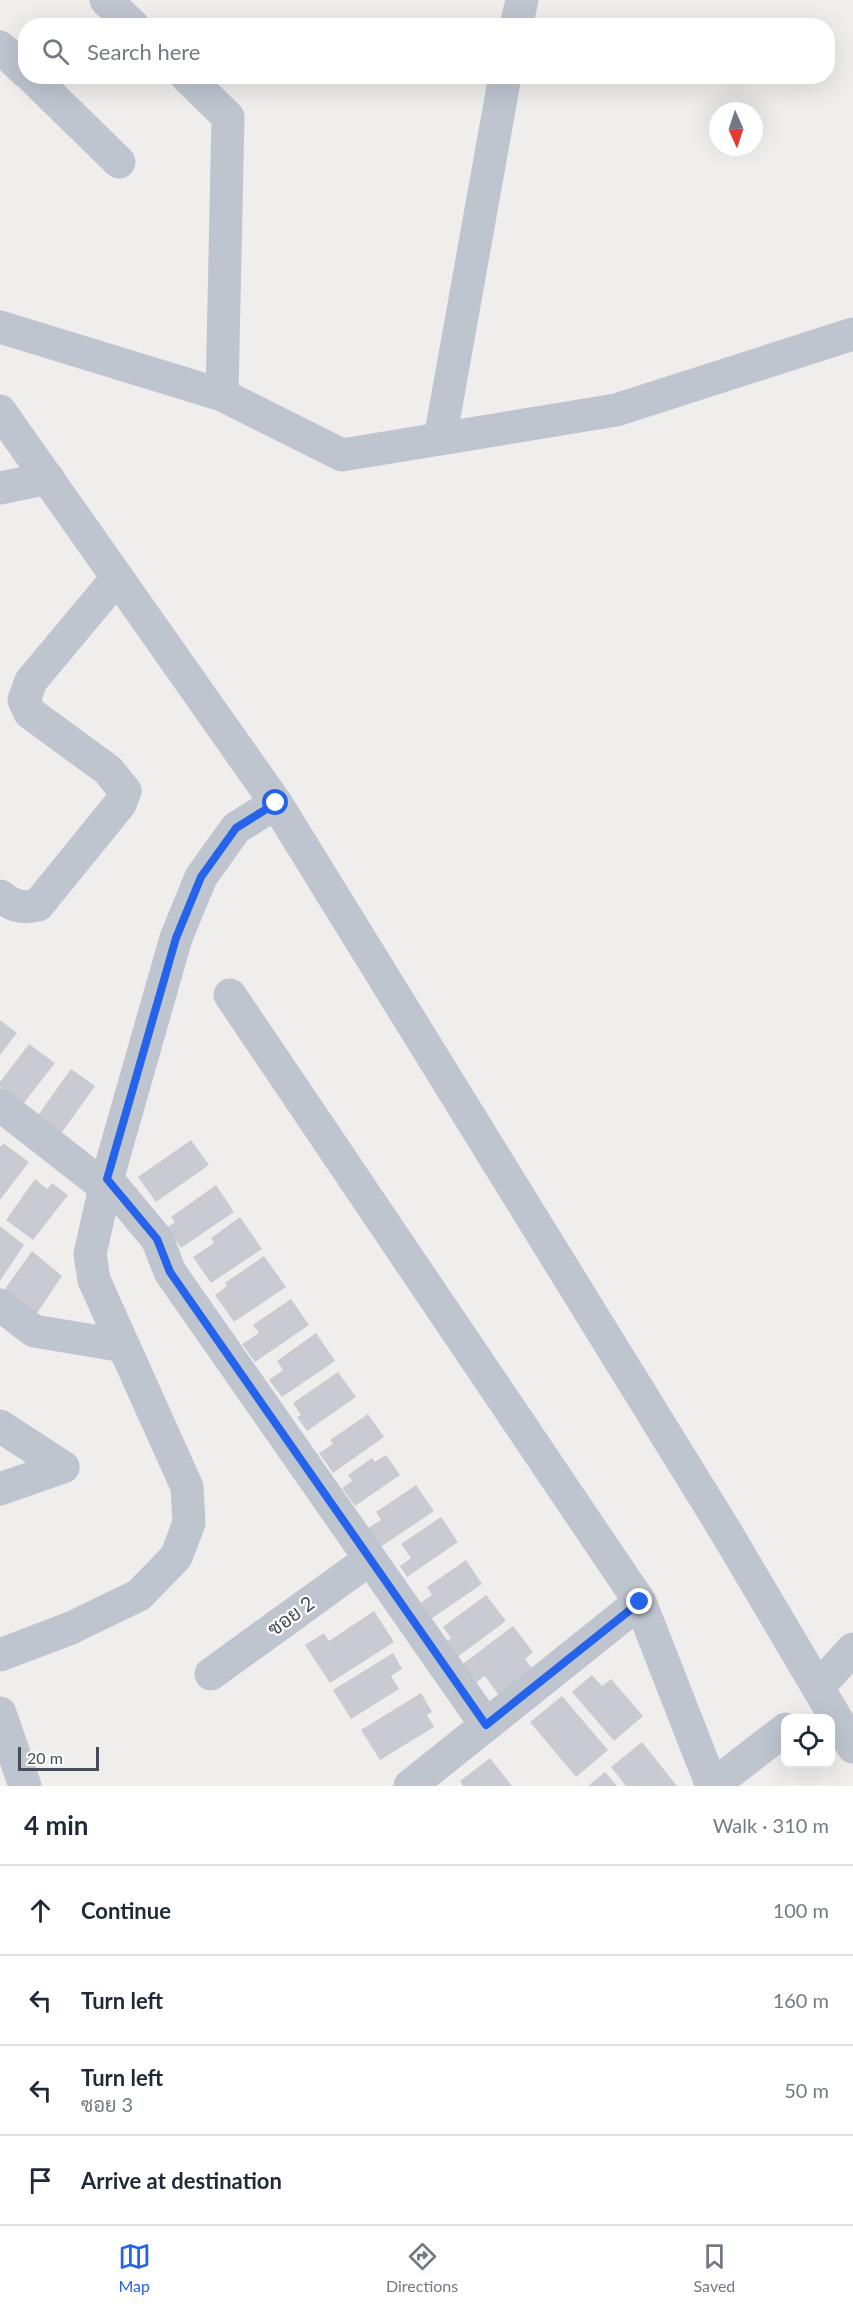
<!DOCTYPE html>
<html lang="en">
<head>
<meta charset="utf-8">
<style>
  :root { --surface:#fff; --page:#f6f6f7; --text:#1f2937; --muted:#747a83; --line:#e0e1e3; --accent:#2563eb }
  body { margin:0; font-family:Lato,Sarabun,sans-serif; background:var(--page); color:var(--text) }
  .controls { position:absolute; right:18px; bottom:18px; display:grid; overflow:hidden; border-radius:12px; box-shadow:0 6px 24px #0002 }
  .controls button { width:54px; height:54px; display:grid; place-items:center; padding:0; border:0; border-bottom:2px solid var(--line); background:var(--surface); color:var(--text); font:30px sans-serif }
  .compass { position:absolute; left:709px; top:102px; width:54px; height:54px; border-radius:50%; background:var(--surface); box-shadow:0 6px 24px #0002; rotate:177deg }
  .scale { position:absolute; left:18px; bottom:15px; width:81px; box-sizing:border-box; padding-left:6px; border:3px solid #464d59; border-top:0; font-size:16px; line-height:21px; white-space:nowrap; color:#464d59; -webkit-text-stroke:4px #fff; paint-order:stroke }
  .stop { position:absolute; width:18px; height:18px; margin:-14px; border:4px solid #2563eb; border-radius:50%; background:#fff }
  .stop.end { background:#2563eb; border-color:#fff; box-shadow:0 2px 6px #0008 }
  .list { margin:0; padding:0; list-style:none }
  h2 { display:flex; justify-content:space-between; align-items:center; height:78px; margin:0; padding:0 24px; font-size:26px }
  h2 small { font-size:20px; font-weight:400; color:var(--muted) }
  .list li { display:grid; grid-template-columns:39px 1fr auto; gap:18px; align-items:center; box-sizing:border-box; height:90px; padding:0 24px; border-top:2px solid var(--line) }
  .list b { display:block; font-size:22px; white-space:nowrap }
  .list p { margin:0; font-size:20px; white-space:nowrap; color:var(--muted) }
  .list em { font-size:20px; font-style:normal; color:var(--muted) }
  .icon { flex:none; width:33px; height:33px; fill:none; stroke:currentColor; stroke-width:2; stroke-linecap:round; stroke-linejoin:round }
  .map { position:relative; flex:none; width:853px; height:1786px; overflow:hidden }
  .search { position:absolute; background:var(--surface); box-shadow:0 6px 24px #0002; left:18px; right:18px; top:18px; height:66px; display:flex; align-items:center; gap:15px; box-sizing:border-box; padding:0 21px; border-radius:24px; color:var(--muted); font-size:22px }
  .sheet { height:438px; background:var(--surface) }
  nav { display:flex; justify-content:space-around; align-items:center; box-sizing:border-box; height:84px; border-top:2px solid var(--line); background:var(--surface); font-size:16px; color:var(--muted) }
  nav a { display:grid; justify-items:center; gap:3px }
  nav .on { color:var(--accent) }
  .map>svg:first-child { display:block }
  .building { fill:#cacbd2 }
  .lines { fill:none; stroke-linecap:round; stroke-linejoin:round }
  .minor { stroke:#bec5cf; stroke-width:33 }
  .route { stroke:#2563eb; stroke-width:8 }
  .labels { text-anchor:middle; stroke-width:4.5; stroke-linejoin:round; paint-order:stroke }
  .street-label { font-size:20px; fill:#464d59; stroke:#fff }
</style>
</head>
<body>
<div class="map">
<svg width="853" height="1786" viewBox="0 0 853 1786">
  <rect width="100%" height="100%" fill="#f0eded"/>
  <g class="building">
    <polygon points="0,1020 17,1033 0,1055"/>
    <polygon points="29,1044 55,1063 23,1104 0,1087 0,1082"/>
    <polygon points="71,1069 95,1086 60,1135 36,1118"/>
    <polygon points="191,1140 209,1165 156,1202 138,1177"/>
    <polygon points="3,1143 29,1162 0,1200 0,1147"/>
    <polygon points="35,1179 47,1189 52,1183 68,1195 33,1240 6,1220"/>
    <polygon points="216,1185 234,1212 181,1248 166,1228 175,1222 171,1217"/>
    <polygon points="240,1217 262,1249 211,1283 193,1257 214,1243 211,1238"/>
    <polygon points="0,1226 24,1245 0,1281"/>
    <polygon points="32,1251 62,1276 31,1322 12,1295 5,1289"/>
    <polygon points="264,1256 286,1287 234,1322 215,1295 227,1286 225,1283"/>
    <polygon points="291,1299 309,1325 255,1362 242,1344 259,1333 253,1325"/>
    <polygon points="316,1333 335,1361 282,1397 269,1380 283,1370 277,1361"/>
    <polygon points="338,1372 356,1397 307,1431 297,1417 301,1415 293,1403"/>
    <polygon points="368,1414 384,1437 333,1473 319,1453 333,1444 330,1440"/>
    <polygon points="386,1455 400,1475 355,1506 342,1488 352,1481 348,1475 372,1458 375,1462"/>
    <polygon points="416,1485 434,1511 376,1550 363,1531 381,1520 376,1512"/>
    <polygon points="441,1517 458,1542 407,1577 400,1566 411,1558 401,1544"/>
    <polygon points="466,1560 482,1584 428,1621 417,1605 432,1595 427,1587"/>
    <polygon points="486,1595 506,1621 456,1658 445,1643 451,1638 443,1627"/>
    <polygon points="374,1611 394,1642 330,1683 305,1645 324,1633 329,1641"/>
    <polygon points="513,1626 533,1652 525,1659 534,1671 500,1697 485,1676 474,1684 460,1666"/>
    <polygon points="393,1653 402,1669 391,1676 399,1689 351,1719 333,1690"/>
    <polygon points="592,1675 602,1686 611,1679 643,1716 614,1741 572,1692"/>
    <polygon points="421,1693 432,1712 427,1715 434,1727 380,1760 361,1730"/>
    <polygon points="562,1696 608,1750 576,1777 530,1722"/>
    <polygon points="642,1742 677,1786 626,1786 611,1767"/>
    <polygon points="490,1758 512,1786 463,1786 460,1781"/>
    <polygon points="605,1772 617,1786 588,1786"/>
  </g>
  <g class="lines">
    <g class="minor">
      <polyline points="106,0 133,26"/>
      <polyline points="516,26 522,0"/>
      <polyline points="0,47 26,72"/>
      <polyline points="31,76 119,162"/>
      <polyline points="186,76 228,117 222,395"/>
      <polyline points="0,327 222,395 342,455 616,410 853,334"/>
      <polyline points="0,411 276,803 726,1532 853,1747"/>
      <polyline points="440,439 505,76"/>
      <polyline points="0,488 48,478"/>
      <path d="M0 896C13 906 22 909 38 905L120 804 125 791 108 770 30 713 24 700 31 681 117 578"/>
      <polyline points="230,995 640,1602 712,1786"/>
      <polyline points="0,1105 105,1187"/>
      <polyline points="107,1179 157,1239 170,1272 486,1725"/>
      <polyline points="0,1305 34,1331 124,1346"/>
      <polyline points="0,1426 63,1467"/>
      <polyline points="0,1489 63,1467"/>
      <polyline points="0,1655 71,1628 139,1595 176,1557 189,1523 187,1487 94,1280 90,1254 105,1187 176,938 201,877 236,828 276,803"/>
      <polyline points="211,1674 370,1559"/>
      <polyline points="819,1686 853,1649"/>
      <polyline points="0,1713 25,1786"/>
      <polyline points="410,1786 640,1602"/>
      <polyline points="712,1786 786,1729"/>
    </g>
  </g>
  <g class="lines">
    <polyline class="route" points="276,803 236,828 201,877 176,938 107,1179 157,1239 170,1272 486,1725 640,1602"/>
  </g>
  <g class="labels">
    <g class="street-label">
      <text transform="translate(291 1616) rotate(-36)" y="7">ซอย 2</text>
    </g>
  </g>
</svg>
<div class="controls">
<button><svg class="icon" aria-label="locate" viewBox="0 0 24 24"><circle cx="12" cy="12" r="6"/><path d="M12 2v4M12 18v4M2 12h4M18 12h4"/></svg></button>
</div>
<svg class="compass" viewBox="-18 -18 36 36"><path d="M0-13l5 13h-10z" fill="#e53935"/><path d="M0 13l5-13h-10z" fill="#747a83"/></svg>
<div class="scale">20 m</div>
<div class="stop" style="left:276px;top:803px"></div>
<div class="stop end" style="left:640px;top:1602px"></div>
<div class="search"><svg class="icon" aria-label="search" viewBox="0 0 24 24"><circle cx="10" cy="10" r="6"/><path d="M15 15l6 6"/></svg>Search here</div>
</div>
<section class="sheet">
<h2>4 min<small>Walk · 310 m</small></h2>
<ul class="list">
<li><svg class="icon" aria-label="ahead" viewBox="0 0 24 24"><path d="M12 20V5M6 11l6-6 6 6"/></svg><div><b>Continue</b></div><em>100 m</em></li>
<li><svg class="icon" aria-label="left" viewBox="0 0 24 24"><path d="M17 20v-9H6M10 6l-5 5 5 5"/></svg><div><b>Turn left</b></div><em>160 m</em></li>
<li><svg class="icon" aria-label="left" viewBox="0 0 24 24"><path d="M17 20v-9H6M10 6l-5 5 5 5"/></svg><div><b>Turn left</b><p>ซอย 3</p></div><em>50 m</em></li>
<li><svg class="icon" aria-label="arrive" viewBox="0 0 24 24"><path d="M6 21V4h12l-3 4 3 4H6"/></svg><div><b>Arrive at destination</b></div></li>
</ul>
</section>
<nav>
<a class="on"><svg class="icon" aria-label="map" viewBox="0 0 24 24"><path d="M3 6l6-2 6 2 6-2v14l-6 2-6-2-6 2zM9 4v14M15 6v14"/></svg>Map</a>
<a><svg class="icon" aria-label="directions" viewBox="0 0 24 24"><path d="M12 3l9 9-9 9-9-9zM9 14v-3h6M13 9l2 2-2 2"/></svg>Directions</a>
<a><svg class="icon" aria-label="saved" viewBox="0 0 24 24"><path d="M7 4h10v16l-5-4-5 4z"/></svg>Saved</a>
</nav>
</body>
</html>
